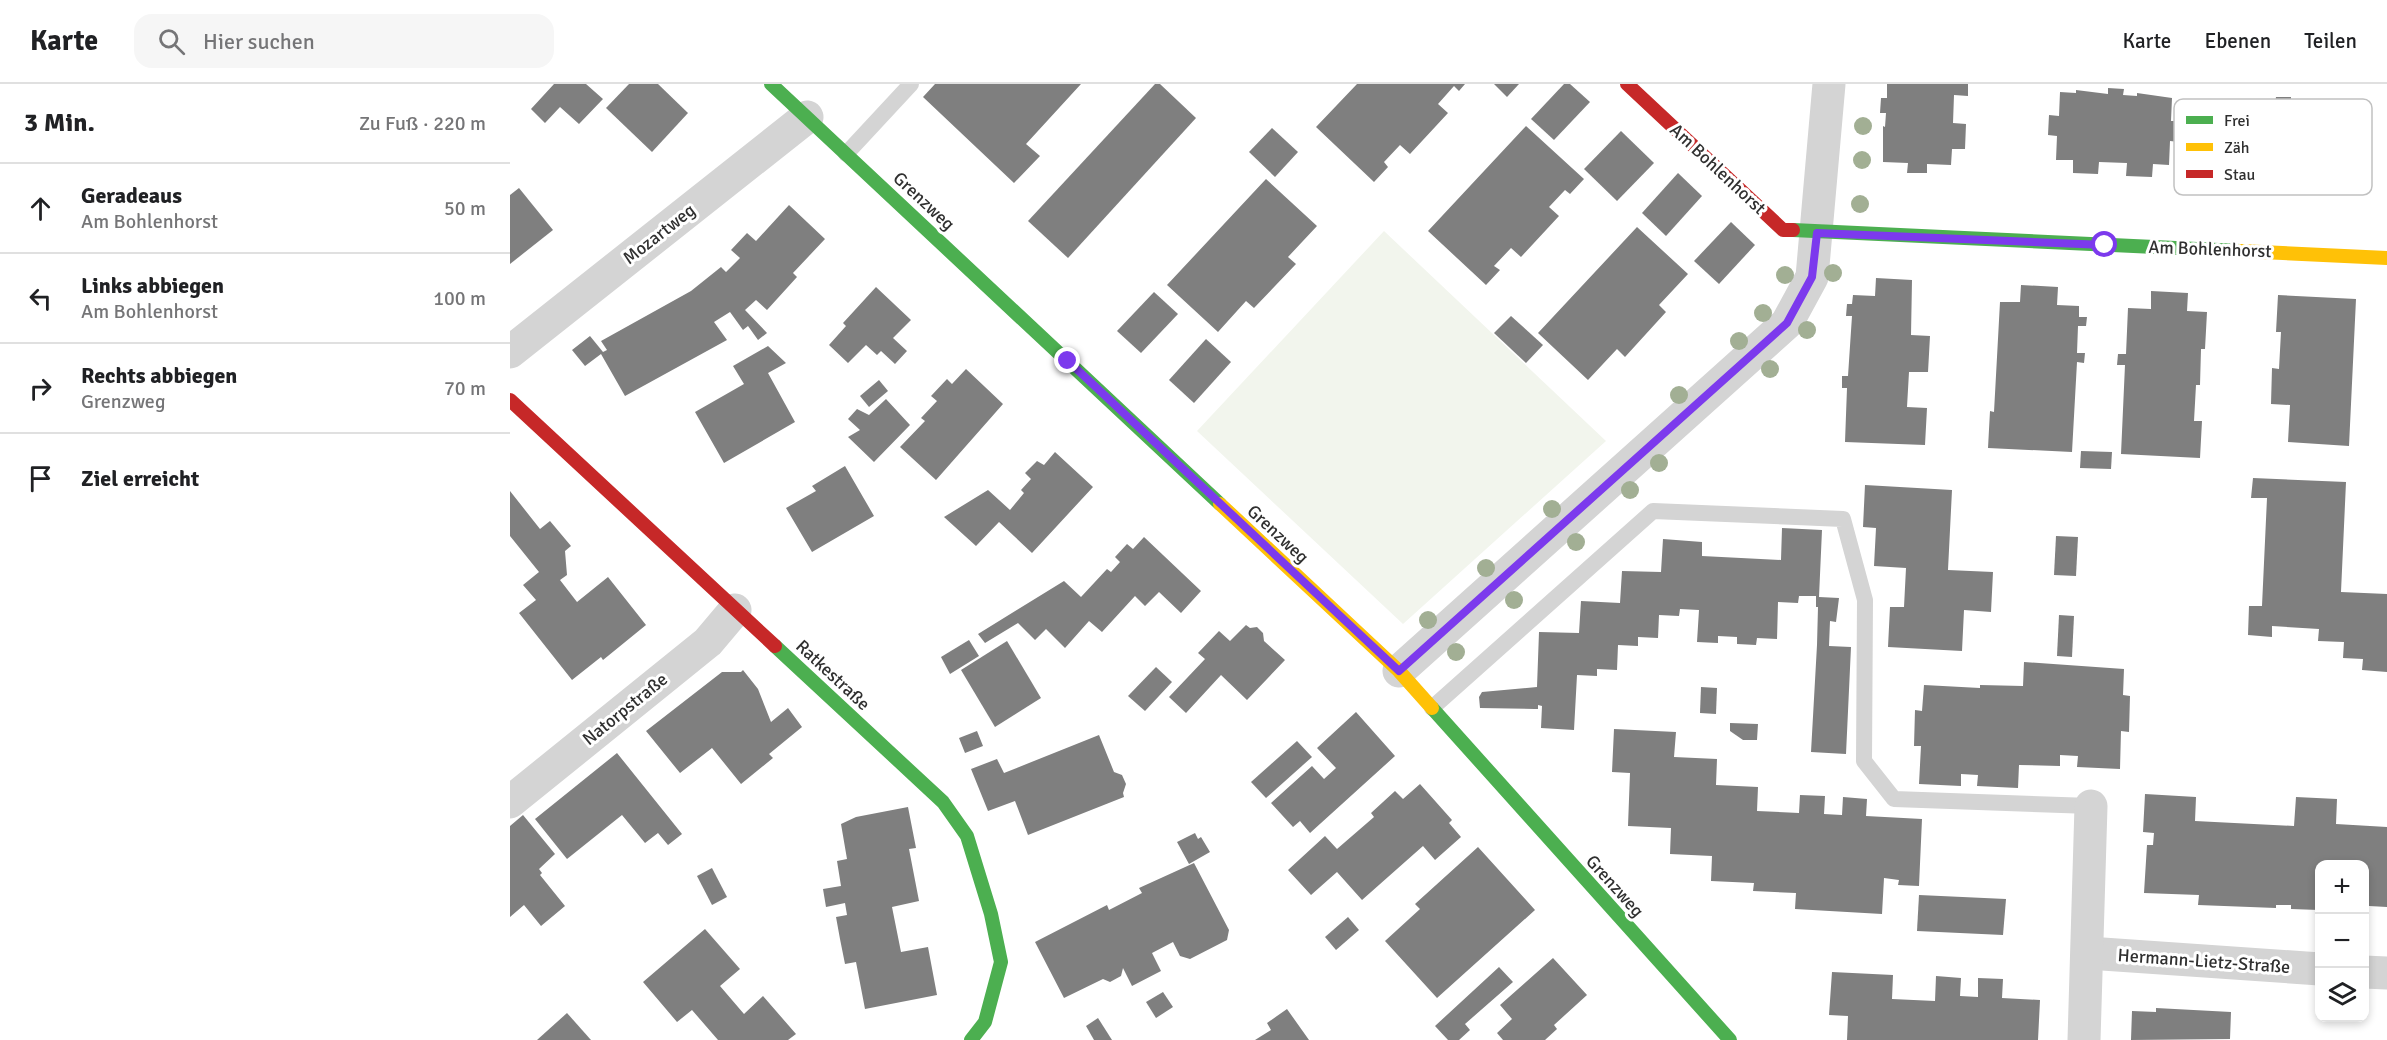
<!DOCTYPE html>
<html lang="de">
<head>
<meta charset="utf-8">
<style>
  :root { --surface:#fff; --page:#f6f6f6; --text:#202124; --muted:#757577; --line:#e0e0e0 }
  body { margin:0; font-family:Signika,sans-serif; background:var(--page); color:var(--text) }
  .controls { position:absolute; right:18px; bottom:18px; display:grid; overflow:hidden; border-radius:12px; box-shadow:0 3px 9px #0003 }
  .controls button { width:54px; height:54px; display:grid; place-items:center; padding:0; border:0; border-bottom:2px solid var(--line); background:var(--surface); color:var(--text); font:30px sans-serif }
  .stop { position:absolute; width:18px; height:18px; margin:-14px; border:4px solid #7c3aed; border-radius:50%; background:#fff }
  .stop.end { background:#7c3aed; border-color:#fff; box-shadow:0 2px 6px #0008 }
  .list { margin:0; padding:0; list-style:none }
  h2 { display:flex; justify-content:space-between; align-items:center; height:78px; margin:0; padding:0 24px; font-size:26px }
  h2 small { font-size:20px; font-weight:400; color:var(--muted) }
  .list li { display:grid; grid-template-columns:39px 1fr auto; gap:18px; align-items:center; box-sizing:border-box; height:90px; padding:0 24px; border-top:2px solid var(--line) }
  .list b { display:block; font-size:22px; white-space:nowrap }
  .list p { margin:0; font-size:20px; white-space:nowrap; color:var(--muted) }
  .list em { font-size:20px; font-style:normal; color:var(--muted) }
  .icon { flex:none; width:33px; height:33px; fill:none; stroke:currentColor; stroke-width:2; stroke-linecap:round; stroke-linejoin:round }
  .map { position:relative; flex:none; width:1877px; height:956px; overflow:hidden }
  header { display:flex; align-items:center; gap:36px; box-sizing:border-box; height:84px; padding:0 30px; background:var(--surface); border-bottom:2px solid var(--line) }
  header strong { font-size:28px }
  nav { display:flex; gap:33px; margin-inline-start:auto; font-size:21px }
  .search { width:420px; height:54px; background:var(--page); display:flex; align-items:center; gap:15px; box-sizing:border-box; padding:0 21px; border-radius:18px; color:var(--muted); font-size:22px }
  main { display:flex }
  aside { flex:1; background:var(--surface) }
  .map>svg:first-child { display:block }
  .green { fill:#f2f5ed }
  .building { fill:#7f7f7f }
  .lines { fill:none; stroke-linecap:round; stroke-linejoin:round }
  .lane { stroke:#d4d4d4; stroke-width:16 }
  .street { stroke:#d4d4d4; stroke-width:33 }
  .fast { stroke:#4caf50; stroke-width:14 }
  .slow { stroke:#ffc107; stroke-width:14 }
  .jam { stroke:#c62828; stroke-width:14 }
  .tree { fill:#a2af94 }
  .route { stroke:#7c3aed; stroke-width:8 }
  .labels { text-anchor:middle; stroke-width:6; stroke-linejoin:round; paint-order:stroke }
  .street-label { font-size:18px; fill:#303030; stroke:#fff }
  .key { fill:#fff; stroke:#c1c1c1; stroke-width:1.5 }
  .key-label { font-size:16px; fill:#303030 }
</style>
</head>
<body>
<header>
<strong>Karte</strong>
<div class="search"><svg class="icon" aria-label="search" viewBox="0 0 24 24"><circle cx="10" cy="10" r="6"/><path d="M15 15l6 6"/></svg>Hier suchen</div>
<nav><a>Karte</a><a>Ebenen</a><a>Teilen</a></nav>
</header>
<main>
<aside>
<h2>3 Min.<small>Zu Fuß · 220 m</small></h2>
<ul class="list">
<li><svg class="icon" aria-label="ahead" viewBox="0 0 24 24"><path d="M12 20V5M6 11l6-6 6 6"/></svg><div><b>Geradeaus</b><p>Am Bohlenhorst</p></div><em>50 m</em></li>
<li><svg class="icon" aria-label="left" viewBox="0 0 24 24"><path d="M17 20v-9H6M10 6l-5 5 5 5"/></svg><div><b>Links abbiegen</b><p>Am Bohlenhorst</p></div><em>100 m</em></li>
<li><svg class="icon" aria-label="right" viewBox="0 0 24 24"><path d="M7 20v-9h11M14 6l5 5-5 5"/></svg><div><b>Rechts abbiegen</b><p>Grenzweg</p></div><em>70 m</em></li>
<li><svg class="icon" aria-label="arrive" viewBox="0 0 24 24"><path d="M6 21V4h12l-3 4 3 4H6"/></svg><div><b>Ziel erreicht</b></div></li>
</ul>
</aside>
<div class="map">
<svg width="1877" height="956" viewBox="0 0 1877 956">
  <rect width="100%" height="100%" fill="#fff"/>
  <polygon class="green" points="874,147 1096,357 893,540 687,347"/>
  <g class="building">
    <polygon points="44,0 76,0 93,15 69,40 50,23 35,39 21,25"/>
    <polygon points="119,0 148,0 178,29 142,68 96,24"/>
    <polygon points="425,0 571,0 516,60 530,72 504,99 413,13"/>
    <polygon points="645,0 650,0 686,34 558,174 518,137"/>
    <polygon points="847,0 955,0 949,7 944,2 928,20 938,29 900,70 890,61 874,78 878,83 864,98 806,43"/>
    <polygon points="984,0 1009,0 997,13"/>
    <polygon points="1054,0 1060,0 1080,18 1044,56 1021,35"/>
    <polygon points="1377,0 1458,0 1458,12 1444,11 1443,39 1456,40 1455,65 1442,65 1441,81 1417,80 1417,89 1397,89 1398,79 1373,78 1373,42 1375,43 1376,29 1370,29 1371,14 1377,14"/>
    <polygon points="1598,4 1614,5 1613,11 1627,12 1627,9 1662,14 1661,37 1670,37 1669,58 1660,57 1659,81 1643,80 1642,93 1616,92 1617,79 1589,78 1588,90 1563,89 1563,76 1546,76 1547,52 1538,51 1539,31 1549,32 1550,8 1566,9 1566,6 1598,10"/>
    <polygon points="1766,13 1781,13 1781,20 1814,18 1814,21 1830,22 1829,46 1838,46 1837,66 1827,66 1827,89 1810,88 1809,101 1784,100 1785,87 1756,86 1755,99 1730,98 1731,84 1714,84 1715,60 1706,60 1706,39 1716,40 1717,16 1733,17 1733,15 1765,19"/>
    <polygon points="1016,42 1074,95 1060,110 1055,106 1039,123 1049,132 1011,173 1001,164 984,182 990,186 976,201 918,147"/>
    <polygon points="762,44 788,68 765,93 739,68"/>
    <polygon points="1111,47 1144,79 1107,117 1074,85"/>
    <polygon points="1168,89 1192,112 1156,152 1132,129"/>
    <polygon points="756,95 807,142 778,173 786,180 744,224 736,217 708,248 657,201"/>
    <polygon points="9,104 43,146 0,180 0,111"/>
    <polygon points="279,121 315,155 283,189 287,193 257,226 246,216 235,226 257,249 248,256 238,242 233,246 220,228 204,238 217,256 115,312 91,270 75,282 62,266 80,252 93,268 97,266 91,257 181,207 211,183 216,188 230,174 221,166 237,149 246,157"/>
    <polygon points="1221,138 1245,161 1209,200 1184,177"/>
    <polygon points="1127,143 1178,190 1149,221 1156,228 1115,273 1107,265 1078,296 1028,249"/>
    <polygon points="1366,194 1402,196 1401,251 1420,252 1418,288 1399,288 1397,323 1417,324 1415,361 1335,358 1337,304 1332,304 1332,292 1338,292 1342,232 1336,232 1337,220 1342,220 1343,211 1365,212"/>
    <polygon points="1511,201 1548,203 1547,221 1569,222 1569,233 1577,233 1576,242 1568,242 1567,269 1575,269 1574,279 1567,278 1562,368 1478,364 1480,327 1484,328 1490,218 1510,218"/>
    <polygon points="366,203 401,236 383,254 397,267 385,280 371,267 367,271 356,261 338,279 319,261 336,242 333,239"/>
    <polygon points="1641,207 1678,209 1677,227 1697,228 1695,265 1691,265 1690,301 1686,301 1684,337 1692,337 1690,374 1611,370 1615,281 1607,281 1608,270 1616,270 1618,224 1641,225"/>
    <polygon points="644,208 668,230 631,269 607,247"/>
    <polygon points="1768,211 1846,215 1839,362 1778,358 1780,321 1761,320 1762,284 1769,285 1771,248 1766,248"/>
    <polygon points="1001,232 1033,261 1016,279 984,249"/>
    <polygon points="696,255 721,278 684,319 659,296"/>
    <polygon points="258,262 276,279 258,289 285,338 214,379 185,328 234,300 223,282"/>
    <polygon points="456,285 493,320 426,396 390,363 415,337 411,334 427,317 421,312 437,295 442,300"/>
    <polygon points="369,296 378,307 359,323 350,312"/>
    <polygon points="376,315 400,341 364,378 338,353 350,346 338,335 347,325 359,331"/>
    <polygon points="1571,367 1602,368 1601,385 1570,384"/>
    <polygon points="545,368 583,403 522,469 489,438 466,462 434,433 478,406 500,426 514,409 511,406 521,395 515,389 527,377 534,381"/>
    <polygon points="335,382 364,432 302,468 276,424 306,407 302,402"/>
    <polygon points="1743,394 1836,398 1831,508 1877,510 1877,588 1852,586 1853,575 1833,574 1834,558 1808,557 1809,545 1762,542 1762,553 1738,551 1739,522 1752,522 1757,414 1741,414"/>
    <polygon points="1355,401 1442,406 1438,486 1483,488 1481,528 1454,526 1452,567 1378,563 1380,523 1394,523 1396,484 1364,482 1366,444 1353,443"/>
    <polygon points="0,407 30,445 40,437 61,462 55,467 57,491 50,496 67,518 98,493 136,541 93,576 91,573 62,596 9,529 26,516 13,501 29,488 0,452"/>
    <polygon points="1272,444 1312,446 1309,513 1329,514 1326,538 1320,537 1319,562 1341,563 1336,670 1301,668 1307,561 1308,523 1306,523 1306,512 1289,512 1288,519 1268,518 1267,555 1247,554 1246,561 1227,560 1227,553 1208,552 1208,559 1187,558 1189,526 1170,525 1169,532 1149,531 1148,554 1128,553 1128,562 1108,561 1107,586 1087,585 1087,592 1067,591 1064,646 1031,644 1032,622 1028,621 1028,625 1025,625 970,624 969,613 972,608 1027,603 1029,548 1069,549 1071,517 1110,519 1112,487 1151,488 1153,455 1192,458 1192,472 1271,476"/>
    <polygon points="1546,452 1568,453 1566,492 1544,491"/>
    <polygon points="634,453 691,507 671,529 649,508 635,522 625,512 592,548 579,537 555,564 536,545 525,556 508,539 475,559 468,550 554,497 571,513 597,485 601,488 610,478 605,473 617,460 623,465"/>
    <polygon points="1549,531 1564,532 1562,573 1547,572"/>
    <polygon points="736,541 740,544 747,543 753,549 754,557 775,576 737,616 711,591 676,629 659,613 695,575 688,569 709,547 720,557"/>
    <polygon points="459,556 469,572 440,590 431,573"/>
    <polygon points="497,557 531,614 485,643 451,586"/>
    <polygon points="1514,578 1614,585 1613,611 1620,612 1619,648 1611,647 1610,685 1567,683 1568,672 1550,671 1550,682 1509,681 1508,704 1467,702 1468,691 1451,690 1451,702 1409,700 1411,662 1404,662 1405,626 1412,627 1414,601 1470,604 1470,601 1513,602"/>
    <polygon points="646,583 662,598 635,627 618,612"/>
    <polygon points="233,586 248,605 261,638 278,624 292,643 259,670 263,674 231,700 202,664 170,689 136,647 212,588 231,588"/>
    <polygon points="1191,603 1207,604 1206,630 1190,629"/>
    <polygon points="846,628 885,672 800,749 790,737 783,743 761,719 802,682 814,695 826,684 807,664"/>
    <polygon points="1220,639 1248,640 1247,656 1233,656 1220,647"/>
    <polygon points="1104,645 1166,648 1164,673 1207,675 1206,701 1248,703 1247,727 1289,729 1290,711 1315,712 1314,730 1332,731 1333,713 1357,715 1356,732 1412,735 1409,802 1388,801 1389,796 1374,794 1372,830 1285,825 1286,809 1243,807 1244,799 1201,797 1202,772 1160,770 1161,744 1118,742 1120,689 1102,688"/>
    <polygon points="467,647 473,662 455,669 449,654"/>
    <polygon points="589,651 604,688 612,691 616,700 613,709 614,713 518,751 505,717 478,727 461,685 487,675 494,689"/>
    <polygon points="787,657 802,673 756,714 741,698"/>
    <polygon points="107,669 172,750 158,761 148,749 135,759 112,731 57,775 25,735"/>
    <polygon points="910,700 942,736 939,739 951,753 925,776 913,762 852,816 827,788 801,811 778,786 815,752 827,765 864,733 861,729 885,707 893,715"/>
    <polygon points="1635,710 1686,713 1685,737 1784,742 1786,713 1827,715 1826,740 1877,743 1877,823 1859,822 1859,825 1854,825 1854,780 1809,780 1809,826 1781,825 1781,821 1766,821 1766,824 1688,821 1689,811 1634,809 1637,761 1643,761 1644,749 1633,748"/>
    <polygon points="398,723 406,764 399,765 409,817 382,823 391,868 418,863 427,911 355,925 346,878 335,880 330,855 326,833 337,831 335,819 316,823 313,805 331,802 327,777 337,775 331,740 346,733"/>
    <polygon points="13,731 45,770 29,785 32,789 30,791 55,822 31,842 14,821 0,833 0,742"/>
    <polygon points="685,749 688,755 691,753 700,768 679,780 667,758"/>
    <polygon points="968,763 1025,826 927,914 875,857 910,825 905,820"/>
    <polygon points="684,779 719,846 717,856 680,875 670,872 663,858 642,869 651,887 622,902 613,884 611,892 600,898 593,895 554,914 525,858 597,821 599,826 632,809 629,804"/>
    <polygon points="202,784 217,813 202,821 187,792"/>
    <polygon points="1409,811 1496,815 1493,851 1407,847"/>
    <polygon points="838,833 849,846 826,866 815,853"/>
    <polygon points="195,845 230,885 210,902 234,930 253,912 286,950 278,956 208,956 182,926 167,938 133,898"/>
    <polygon points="1043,874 1077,911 1044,941 1047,945 1035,956 993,956 987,949 1002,935 990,921"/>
    <polygon points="989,883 1003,898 955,940 960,946 949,956 938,956 925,942"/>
    <polygon points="1322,888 1383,891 1382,915 1425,917 1426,892 1451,894 1450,912 1468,913 1468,894 1493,895 1492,914 1530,916 1528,956 1337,956 1338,932 1319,931"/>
    <polygon points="653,908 663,923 646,934 636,918"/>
    <polygon points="1646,924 1721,928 1720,955 1621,956 1622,927 1646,928"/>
    <polygon points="777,925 799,956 745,956 761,946 757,939"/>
    <polygon points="57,929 81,956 27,956"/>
    <polygon points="588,934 602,956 584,956 576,942"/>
  </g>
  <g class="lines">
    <g class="lane">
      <polyline points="336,70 401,0"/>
      <polyline points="922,624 1143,427 1333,435 1355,516 1354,677 1384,715 1581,722"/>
    </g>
    <g class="street">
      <polyline points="0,268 297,33"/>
      <polyline points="889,587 1277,239 1302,193 1319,0"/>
      <polyline points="0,718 198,558 225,526"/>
      <polyline points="1578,869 1810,885"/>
      <polyline points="1854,888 1877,889"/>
      <polyline points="1574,956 1581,722"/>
    </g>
    <g class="fast">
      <polyline points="261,0 710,420"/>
      <polyline points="1283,146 1730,167"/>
      <polyline points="265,562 433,718 457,752 481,830 491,878 475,938 461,956"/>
      <polyline points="922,624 1220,956"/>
    </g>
    <g class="slow">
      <polyline points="1730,167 1877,174"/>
      <polyline points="710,420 889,587 922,624"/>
    </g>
    <g class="jam">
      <polyline points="1117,0 1273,146 1283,146"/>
      <polyline points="0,316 265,562"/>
    </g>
  </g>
  <g class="tree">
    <circle cx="1353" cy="42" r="9"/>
    <circle cx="1352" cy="76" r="9"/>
    <circle cx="1350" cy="120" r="9"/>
    <circle cx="1323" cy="189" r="9"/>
    <circle cx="1275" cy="191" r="9"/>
    <circle cx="1253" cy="229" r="9"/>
    <circle cx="1297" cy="246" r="9"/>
    <circle cx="1229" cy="257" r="9"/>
    <circle cx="1260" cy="285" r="9"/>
    <circle cx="1169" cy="311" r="9"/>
    <circle cx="1149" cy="379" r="9"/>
    <circle cx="1120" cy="406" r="9"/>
    <circle cx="1042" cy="425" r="9"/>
    <circle cx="1066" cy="458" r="9"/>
    <circle cx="976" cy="484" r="9"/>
    <circle cx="1004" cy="516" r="9"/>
    <circle cx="918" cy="536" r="9"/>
    <circle cx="946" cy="568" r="9"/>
  </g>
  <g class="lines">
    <polyline class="route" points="558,277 889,587 1277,239 1302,193 1307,149 1595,161"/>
  </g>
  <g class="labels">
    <g class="street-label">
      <text transform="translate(1208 85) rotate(43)" y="6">Am Bohlenhorst</text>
      <text transform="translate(414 117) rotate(43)" y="6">Grenzweg</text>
      <text transform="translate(149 150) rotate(-38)" y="6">Mozartweg</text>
      <text transform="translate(1700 165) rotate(2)" y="6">Am Bohlenhorst</text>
      <text transform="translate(768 450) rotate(43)" y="6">Grenzweg</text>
      <text transform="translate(323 591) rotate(43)" y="6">Ratkestraße</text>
      <text transform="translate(115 625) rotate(-39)" y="6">Natorpstraße</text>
      <text transform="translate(1105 802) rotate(48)" y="6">Grenzweg</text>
      <text transform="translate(1694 877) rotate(4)" y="6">Hermann-Lietz-Straße</text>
    </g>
  </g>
  <rect x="1664" y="15" width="198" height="96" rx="9" class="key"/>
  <rect x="1676" y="32" width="27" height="8" fill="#4caf50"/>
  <rect x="1676" y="59" width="27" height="8" fill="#ffc107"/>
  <rect x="1676" y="86" width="27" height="8" fill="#c62828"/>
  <g class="key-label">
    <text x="1714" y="42">Frei</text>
    <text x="1714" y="69">Zäh</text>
    <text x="1714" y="96">Stau</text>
  </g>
</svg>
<div class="controls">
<button>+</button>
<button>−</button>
<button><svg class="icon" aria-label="layers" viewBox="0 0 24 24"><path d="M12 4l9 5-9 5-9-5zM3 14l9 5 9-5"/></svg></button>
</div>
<div class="stop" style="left:1595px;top:161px"></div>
<div class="stop end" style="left:558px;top:277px"></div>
</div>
</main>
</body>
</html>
